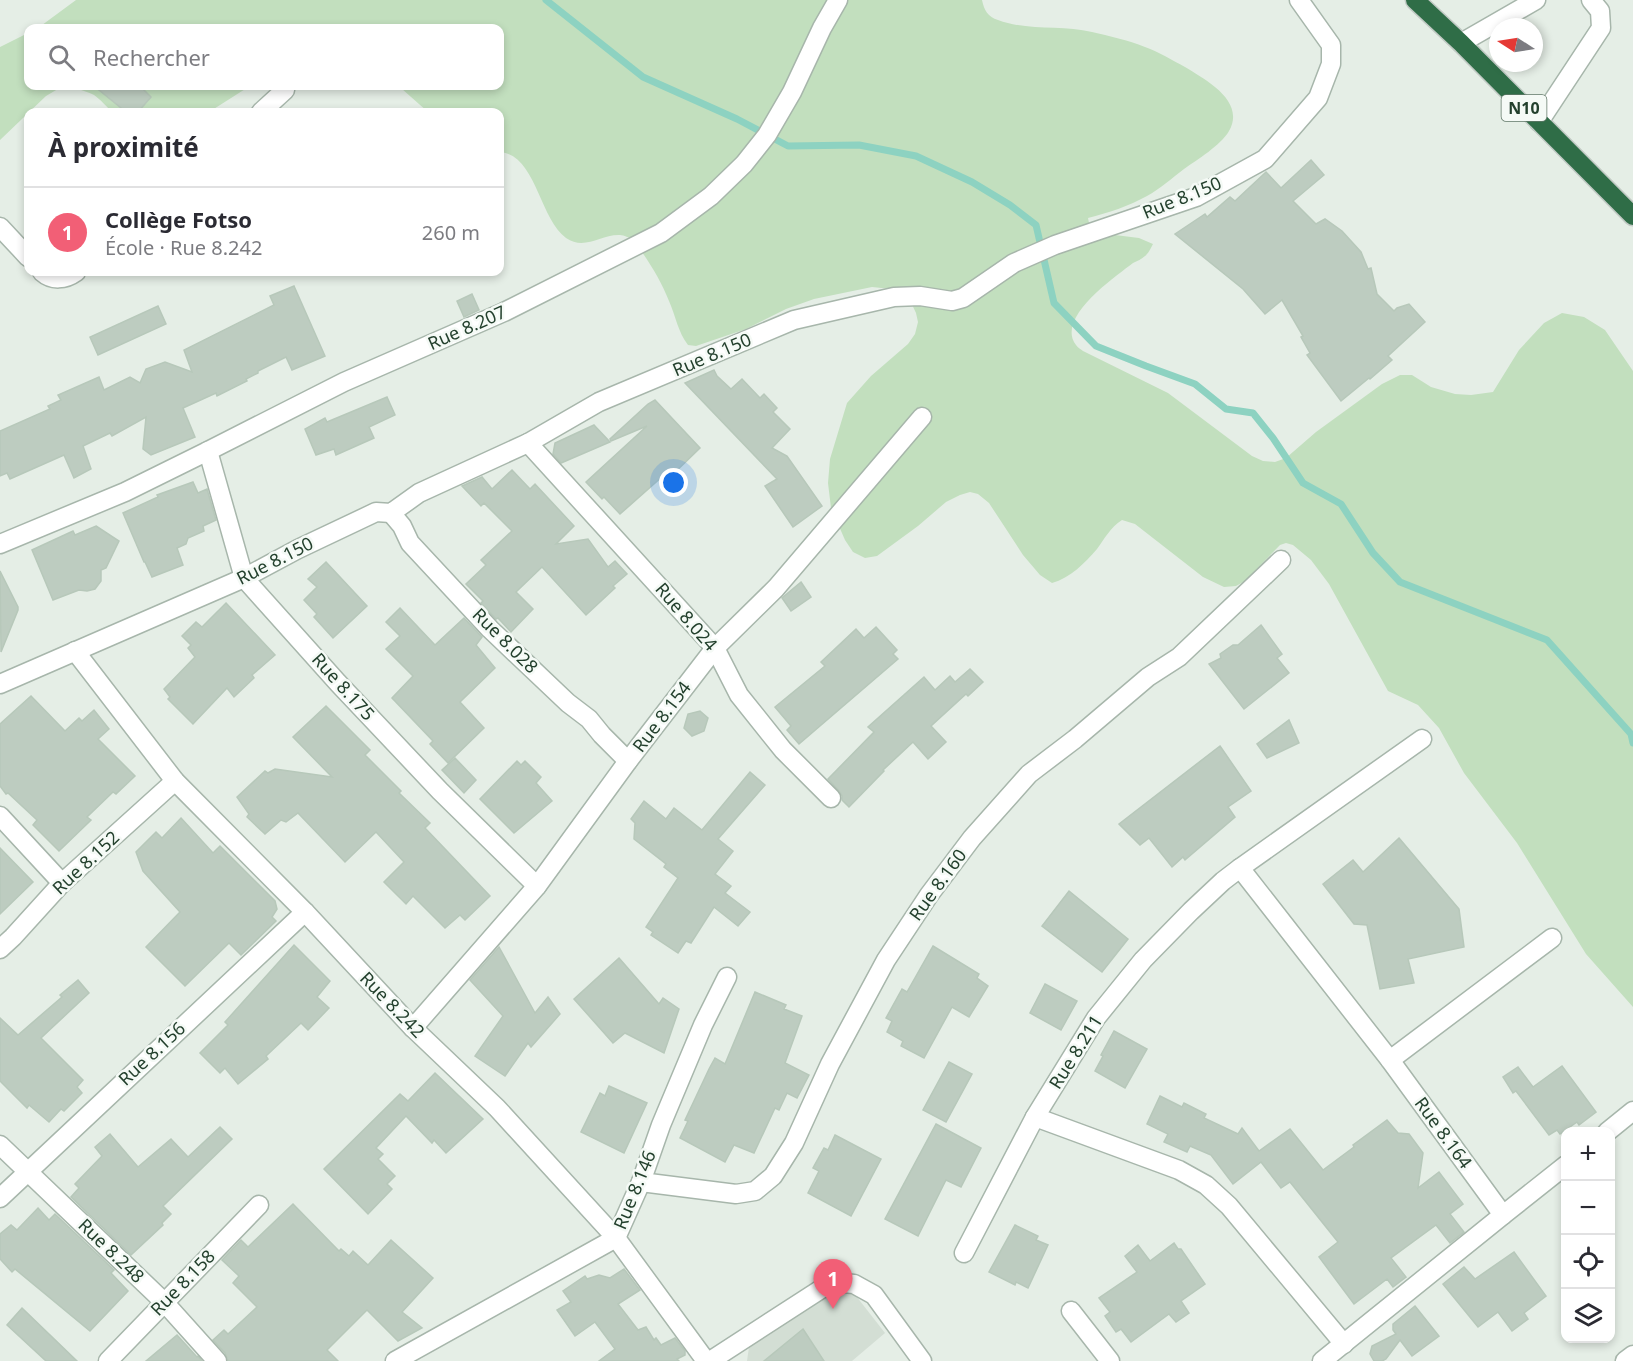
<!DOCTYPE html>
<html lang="fr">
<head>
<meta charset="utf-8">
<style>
  :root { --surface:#fff; --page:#f2f2f3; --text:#2b2b33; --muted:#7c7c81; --line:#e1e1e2; --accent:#f25f76 }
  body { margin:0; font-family:"Noto Sans",sans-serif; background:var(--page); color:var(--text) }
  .controls { position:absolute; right:18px; bottom:18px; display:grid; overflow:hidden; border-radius:12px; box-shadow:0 3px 9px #0003 }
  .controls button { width:54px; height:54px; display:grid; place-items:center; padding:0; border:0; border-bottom:2px solid var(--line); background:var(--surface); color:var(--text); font:30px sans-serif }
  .compass { position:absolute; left:1489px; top:18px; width:54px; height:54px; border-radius:50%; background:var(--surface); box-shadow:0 3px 9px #0003; rotate:282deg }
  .you { position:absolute; left:674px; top:483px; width:21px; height:21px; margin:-15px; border:4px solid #fff; border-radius:50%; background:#1a73e8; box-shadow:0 0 0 9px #1a73e833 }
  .badge { display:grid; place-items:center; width:39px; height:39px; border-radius:50%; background:var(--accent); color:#fff; font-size:20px; font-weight:700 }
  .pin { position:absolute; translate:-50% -50px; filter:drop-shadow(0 2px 3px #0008) }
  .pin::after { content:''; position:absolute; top:32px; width:21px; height:18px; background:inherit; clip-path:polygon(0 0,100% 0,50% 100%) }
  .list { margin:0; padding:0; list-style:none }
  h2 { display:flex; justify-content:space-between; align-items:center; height:78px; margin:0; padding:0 24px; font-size:26px }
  h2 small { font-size:20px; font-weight:400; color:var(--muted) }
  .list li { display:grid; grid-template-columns:39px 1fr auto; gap:18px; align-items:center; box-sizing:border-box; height:90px; padding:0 24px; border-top:2px solid var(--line) }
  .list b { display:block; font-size:22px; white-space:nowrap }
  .list p { margin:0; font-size:20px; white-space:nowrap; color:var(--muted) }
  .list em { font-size:20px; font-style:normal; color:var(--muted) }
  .icon { flex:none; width:33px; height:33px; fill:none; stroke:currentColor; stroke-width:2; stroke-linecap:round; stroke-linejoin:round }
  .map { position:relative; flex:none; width:1633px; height:1361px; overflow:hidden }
  .search { position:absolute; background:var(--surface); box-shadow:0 3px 9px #0003; left:24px; top:24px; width:480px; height:66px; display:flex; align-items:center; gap:15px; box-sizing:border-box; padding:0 21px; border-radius:12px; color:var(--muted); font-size:22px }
  .panel { position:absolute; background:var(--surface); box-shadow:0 3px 9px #0003; left:24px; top:108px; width:480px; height:168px; border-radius:12px }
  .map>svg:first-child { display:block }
  .built { fill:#d3ded4 }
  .green { fill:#c2dfbe }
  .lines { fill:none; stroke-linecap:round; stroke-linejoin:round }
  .stream { stroke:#8dd2c1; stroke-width:7 }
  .building { fill:#bdccc0; stroke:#b7c8ba; stroke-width:1.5 }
  .minor-casing { stroke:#a7b6ab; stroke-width:21 }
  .highway-casing { stroke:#c1cac4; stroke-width:21 }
  .minor { stroke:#fff; stroke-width:18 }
  .highway { stroke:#2f6d47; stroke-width:18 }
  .labels { text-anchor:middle; stroke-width:5; stroke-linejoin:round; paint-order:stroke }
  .shield { fill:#f5faf6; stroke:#627869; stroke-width:1.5 }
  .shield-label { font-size:16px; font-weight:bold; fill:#23402d }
  .street-label { font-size:18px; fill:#23402d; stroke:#f5faf6 }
</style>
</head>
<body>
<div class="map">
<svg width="1633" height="1361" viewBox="0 0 1633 1361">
  <rect width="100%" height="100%" fill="#e5eee6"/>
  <polygon class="built" points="829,1290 853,1292 885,1333 852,1361 747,1361 749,1347 822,1293"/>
  <g class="green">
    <path d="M76 0H982C984 10 988 17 998 20 1027 31 1062 25 1092 32 1109 36 1128 40 1145 47 1159 52 1172 60 1185 67 1206 80 1246 101 1229 131 1221 145 1197 160 1184 169 1172 178 1160 189 1147 196 1129 206 1108 213 1088 218L1090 228 1099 233 1139 238 1153 244C1151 248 1148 254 1145 256 1142 259 1137 261 1133 263 1115 277 1055 318 1076 345 1078 348 1081 349 1083 351L1168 393 1252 456 1263 461 1275 462 1286 458 1316 432 1382 384 1400 375H1412L1431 387 1455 394 1471 395 1493 392 1519 350 1544 323 1562 313 1584 317 1605 330 1633 371V1007L1586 954 1517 843 1464 773 1439 728 1418 705 1388 691 1329 584 1311 560 1293 545 1286 543 1280 545 1245 581 1236 586 1224 587 1203 577 1135 524 1122 520C1110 528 1105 538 1097 549 1085 563 1070 578 1052 583L1040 575 1023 555 989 503 978 494 970 492 960 495 946 502 918 526 877 556 865 558 853 552 845 540 831 508 828 483 830 459 847 403 871 376 908 344 915 334 918 322 916 313 908 296 901 290 872 287 814 299 786 309 746 329 696 346 688 345C678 332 676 317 669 301 660 278 647 259 633 239 629 238 624 235 620 235 601 234 585 251 566 238 539 218 536 155 500 152V112H428L402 89 396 86H500V28H38Z"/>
    <polygon points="28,33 28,86 63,86 46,96 0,140 0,47"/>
    <path d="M66 86H250L209 112H112C107 107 100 99 94 95 86 91 75 88 66 86Z"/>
  </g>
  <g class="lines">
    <polyline class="stream" points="546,0 643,77 737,119 788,146 859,145 916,156 972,182 1010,205 1036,225 1054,303 1096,346 1146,366 1195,384 1226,409 1253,413 1273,438 1303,483 1341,504 1373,553 1400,582 1547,640 1631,734 1633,743"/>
  </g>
  <g class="building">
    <polygon points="94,86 140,86 151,97 138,112 126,112"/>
    <polygon points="1311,160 1324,175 1293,201 1316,224 1325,219 1342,231 1361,252 1368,269 1371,268 1377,294 1394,311 1397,308 1409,304 1425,322 1388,356 1392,360 1370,379 1369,378 1341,401 1307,355 1310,353 1301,337 1303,336 1282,300 1265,314 1243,289 1175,234 1205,214 1207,217 1230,197 1235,201 1266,172 1281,188"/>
    <polygon points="294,286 325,356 292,370 286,357 258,371 258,373 246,379 247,381 217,396 216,393 183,408 195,437 151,455 143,449 146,417 112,436 110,433 83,446 91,469 74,478 64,455 10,479 7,473 0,476 0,431 50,409 48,406 61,400 58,395 99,377 104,390 130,377 140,383 146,369 165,362 192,372 184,350 274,305 270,296"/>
    <polygon points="472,294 479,310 464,317 457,301"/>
    <polygon points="158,306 166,324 98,355 90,337"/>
    <polygon points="714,370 717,376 731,389 742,379 760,398 764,394 777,408 773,412 790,429 772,448 787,456 822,506 793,527 765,486 777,479 685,383"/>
    <polygon points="387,397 395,415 369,427 374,438 336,455 334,449 316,455 305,429 325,418 327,422"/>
    <polygon points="655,400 700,448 667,480 663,476 620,514 604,497 602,499 586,482 647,426 611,441 610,439 648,404"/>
    <polygon points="594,425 610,442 561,463 553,454 555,443"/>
    <polygon points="512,470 530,489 535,484 574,526 556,544 588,539 608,567 615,561 627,574 613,586 615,588 586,615 542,567 516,592 533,609 511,632 498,618 496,619 481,603 483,601 466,584 486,565 481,560 512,531 484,503 481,506 462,486 482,477 492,489"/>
    <polygon points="193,482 198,493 207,489 216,520 203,526 204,531 188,538 186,544 177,548 183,565 152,577 145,562 144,562 123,513 158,497 157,495"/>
    <polygon points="96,526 119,541 106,568 101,570 101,581 95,589 87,591 79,590 53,600 32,550 73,531 75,535"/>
    <polygon points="326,562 367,606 333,638 314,617 317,614 304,600 317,587 308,579"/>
    <polygon points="0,571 18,607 18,610 1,652"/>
    <polygon points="801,582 811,597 791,611 782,598"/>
    <polygon points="226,603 275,655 252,675 254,678 234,697 227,688 193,724 168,699 170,697 164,689 195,657 188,648 191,645 182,636 196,622 202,627"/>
    <polygon points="400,608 435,645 464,618 482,637 476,645 495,668 460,702 484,728 448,763 430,744 433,741 392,698 413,676 386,649 400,636 386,622"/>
    <polygon points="1261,625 1282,654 1277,658 1289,673 1244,709 1209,664 1221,658 1220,654 1233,645 1238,645"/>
    <polygon points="876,627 897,650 893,654 898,659 799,744 787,730 791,726 775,707 825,666 821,662 856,629 864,638"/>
    <polygon points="970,669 983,682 968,696 966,694 931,726 946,742 928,759 913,742 883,770 884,771 849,807 842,800 842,796 839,791 828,779 874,732 868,727 924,677 935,690 950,676 955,682"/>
    <polygon points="31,696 65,731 79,718 82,721 94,710 109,729 98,739 135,776 116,794 113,792 87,817 91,820 59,851 33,825 37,820 8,793 6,794 0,786 0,724"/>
    <polygon points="326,706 370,750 365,755 401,791 399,793 430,823 425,828 490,896 465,920 460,915 445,928 413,896 406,904 384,882 404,862 376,832 345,862 298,813 286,822 281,820 265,834 247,817 249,814 237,797 265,771 268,773 275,769 332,777 293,737"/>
    <polygon points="700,711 708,718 704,731 692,736 684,728 688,714"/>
    <polygon points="1289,720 1299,743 1267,758 1257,744"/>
    <polygon points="1220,746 1251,791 1228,807 1235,817 1185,860 1183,857 1172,867 1149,838 1140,845 1119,824"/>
    <polygon points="455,758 476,780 464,793 442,770"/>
    <polygon points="517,761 521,765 525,761 541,777 536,783 552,801 514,833 480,799"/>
    <polygon points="750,772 765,785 718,839 733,851 715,874 731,886 725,893 750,912 738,926 714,907 691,943 686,941 678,953 651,935 653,932 646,927 678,878 664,867 666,864 634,839 635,823 631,819 644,801 666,819 674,808 702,830"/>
    <polygon points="181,818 213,853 220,846 275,901 277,909 272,917 276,921 241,955 229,943 185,986 146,947 180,912 143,871 136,852 156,832 162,838"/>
    <polygon points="1399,838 1459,909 1464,947 1408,959 1414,983 1380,989 1367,925 1354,924 1323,884 1353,860 1363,872"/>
    <polygon points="0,848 33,882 0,914"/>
    <polygon points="1069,891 1128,939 1102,972 1042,926"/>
    <polygon points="294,945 330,981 317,997 329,1008 308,1030 301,1023 266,1056 268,1059 238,1084 225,1068 220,1073 200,1053 228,1025 225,1022"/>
    <polygon points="933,946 979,974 977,978 988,986 969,1017 952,1007 924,1058 901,1046 903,1041 887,1032 892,1021 886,1018 902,989 907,992"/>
    <polygon points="499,947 535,1013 548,997 560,1014 531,1047 528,1043 505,1076 475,1056 503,1016 470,980"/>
    <polygon points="619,958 659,1004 663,998 679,1009 664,1053 625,1033 613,1043 574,999"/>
    <polygon points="78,980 89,993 41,1038 83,1080 77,1087 82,1093 64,1111 61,1109 49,1122 29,1105 27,1108 0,1081 0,1018 18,1035 62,997 60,995"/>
    <polygon points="1045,984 1077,1001 1061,1030 1030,1013"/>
    <polygon points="755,992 786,1005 784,1009 802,1016 785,1063 809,1075 797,1098 787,1093 779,1110 775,1108 754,1153 734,1145 725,1162 680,1138 688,1121 685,1120 709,1069 715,1058 725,1064"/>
    <polygon points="1114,1031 1147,1049 1125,1088 1095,1071 1103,1056 1101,1055"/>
    <polygon points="949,1062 972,1074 946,1122 923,1110"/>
    <polygon points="1562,1066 1596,1112 1579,1125 1577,1122 1560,1134 1557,1130 1549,1135 1516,1091 1513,1093 1503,1077 1518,1067 1533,1087"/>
    <polygon points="435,1073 483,1119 446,1153 434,1140 432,1143 406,1116 376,1148 383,1154 378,1159 395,1176 387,1184 392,1189 368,1214 324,1169 400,1094 408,1101"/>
    <polygon points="609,1086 647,1103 624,1153 581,1132 600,1093 605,1096"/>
    <polygon points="1160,1096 1182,1107 1184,1103 1206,1114 1204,1118 1238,1134 1242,1128 1259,1151 1290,1129 1323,1170 1354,1147 1353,1145 1387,1120 1398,1133 1409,1134 1423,1153 1418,1188 1439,1172 1463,1204 1450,1214 1464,1232 1450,1243 1436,1225 1391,1258 1406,1277 1393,1287 1387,1279 1354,1304 1319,1257 1338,1242 1290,1182 1281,1188 1261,1162 1233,1184 1211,1155 1190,1146 1187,1152 1164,1142 1168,1134 1147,1124"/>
    <polygon points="936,1124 981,1148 961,1187 946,1180 918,1236 885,1219"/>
    <polygon points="220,1127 232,1139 163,1206 171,1214 162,1223 163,1225 131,1255 71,1197 79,1188 75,1184 102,1156 95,1147 110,1134 138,1167 171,1139 188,1157"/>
    <polygon points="835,1135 881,1159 851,1216 808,1193 819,1171 813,1168 824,1148 828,1150"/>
    <polygon points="293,1204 339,1251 341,1249 349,1256 353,1251 368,1265 391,1240 433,1278 402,1312 422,1328 398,1341 367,1310 327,1350 338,1361 228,1361 225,1353 213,1340 224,1330 228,1334 257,1307 233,1283 239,1276 222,1260 241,1240 248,1247"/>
    <polygon points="38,1208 49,1220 55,1214 114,1270 111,1273 128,1291 90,1331 15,1269 12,1272 0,1259 0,1234 11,1225 17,1230"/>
    <polygon points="1015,1225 1038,1236 1036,1240 1048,1245 1028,1288 1016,1282 1015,1285 989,1272"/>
    <polygon points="1174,1243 1178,1249 1181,1249 1205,1284 1181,1301 1189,1313 1176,1322 1169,1314 1131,1342 1121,1329 1116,1332 1105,1316 1110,1312 1099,1298 1137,1272 1125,1256 1138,1245 1150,1261"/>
    <polygon points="1514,1252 1546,1296 1524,1313 1528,1319 1512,1331 1498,1312 1478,1327 1443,1284 1464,1267 1475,1279"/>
    <polygon points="624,1269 640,1290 618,1304 638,1330 646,1327 654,1340 656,1338 661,1345 675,1338 685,1351 685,1355 677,1359 679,1361 599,1361 615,1349 595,1322 575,1336 557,1310 571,1302 563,1291 585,1276 587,1279 599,1275 610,1278"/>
    <polygon points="1415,1306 1439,1336 1412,1356 1400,1340 1386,1359 1382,1361 1374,1361 1370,1354 1372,1346 1396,1334 1393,1330 1393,1324"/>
    <polygon points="22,1308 77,1361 46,1361 7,1325"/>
    <polygon points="803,1329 824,1361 764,1361"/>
    <polygon points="177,1335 197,1357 198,1356 202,1361 146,1361"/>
  </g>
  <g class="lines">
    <g class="minor-casing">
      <g id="minor">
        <polyline points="1461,43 1536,0"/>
        <polyline points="261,112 285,90"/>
        <polyline points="1539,122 1601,28 1600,11 1591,0"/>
        <polyline points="0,227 28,257"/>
        <path d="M42 272C52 281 65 280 76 272"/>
        <polyline points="528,443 715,648 739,695 783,750 831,798"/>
        <polyline points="208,451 244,578 338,683 440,791 537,886"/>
        <polyline points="391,513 402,526 410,543 490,629 568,703 589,719 602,735 628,761"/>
        <polyline points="0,544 125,492 208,451 344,382 504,312 661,233 711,196 744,164 767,135 792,92 822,28 838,0"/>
        <polyline points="75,651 175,781 305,912 413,1028 497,1108 616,1238 706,1361"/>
        <polyline points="0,684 244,578 298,549 376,512 391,513 419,493 528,443 599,402 794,320 894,297 920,296 952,301 963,298 1014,263 1055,245 1196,197 1265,159 1318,98 1331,64 1331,45 1299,0"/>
        <polyline points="0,816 62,883"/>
        <polyline points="1240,868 1390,1060 1503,1215 1322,1361"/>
        <polyline points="0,949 13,937 62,883 175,781"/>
        <polyline points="413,1028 537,886 628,761 715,648 776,588 922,417"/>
        <polyline points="1390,1060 1552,938"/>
        <polyline points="1607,1132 1633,1111"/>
        <polyline points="0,1145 164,1302 217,1361"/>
        <polyline points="641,1182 736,1194 755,1191 773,1176 794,1143 830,1064 886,960 929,895 972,838 1029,774 1075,739 1148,677 1179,657 1281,560"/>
        <polyline points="0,1198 305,912"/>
        <polyline points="1503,1215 1566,1165"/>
        <polyline points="964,1253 1035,1117"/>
        <polyline points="1071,1311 1110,1361"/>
        <polyline points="1344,1344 1229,1206 1206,1185 1179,1170 1035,1117 1096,1018 1143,960 1191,911 1223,881 1240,868 1422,739"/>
        <polyline points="108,1361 259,1205"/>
        <polyline points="395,1361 616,1238 641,1182 661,1125 703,1025 727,977"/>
        <polyline points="710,1361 832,1282 854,1284 874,1295 922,1361"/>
        <polyline points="1625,1361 1633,1355"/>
      </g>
    </g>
    <g class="highway-casing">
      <polyline id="highway" points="1415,0 1461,43 1633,216"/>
    </g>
    <use href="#minor" class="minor"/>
    <use href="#highway" class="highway"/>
  </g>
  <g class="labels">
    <rect class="shield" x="1501.5" y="95" width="45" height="26" rx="4.5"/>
    <g class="shield-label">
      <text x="1524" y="114">N10</text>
    </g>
    <g class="street-label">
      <text transform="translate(1182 198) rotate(-22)" y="6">Rue 8.150</text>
      <text transform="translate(467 328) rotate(-24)" y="6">Rue 8.207</text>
      <text transform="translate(712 355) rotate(-23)" y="6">Rue 8.150</text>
      <text transform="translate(275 561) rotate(-27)" y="6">Rue 8.150</text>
      <text transform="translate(686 617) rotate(49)" y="6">Rue 8.024</text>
      <text transform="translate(505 641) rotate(45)" y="6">Rue 8.028</text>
      <text transform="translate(343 687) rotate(48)" y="6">Rue 8.175</text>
      <text transform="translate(662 717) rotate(-53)" y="6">Rue 8.154</text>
      <text transform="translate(86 863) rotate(-43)" y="6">Rue 8.152</text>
      <text transform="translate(938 885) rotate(-54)" y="6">Rue 8.160</text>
      <text transform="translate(392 1005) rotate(46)" y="6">Rue 8.242</text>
      <text transform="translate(1076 1052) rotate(-58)" y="6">Rue 8.211</text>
      <text transform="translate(152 1054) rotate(-43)" y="6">Rue 8.156</text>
      <text transform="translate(1443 1133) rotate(54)" y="6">Rue 8.164</text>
      <text transform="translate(635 1190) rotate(-68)" y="6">Rue 8.146</text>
      <text transform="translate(111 1251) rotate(44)" y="6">Rue 8.248</text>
      <text transform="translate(183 1283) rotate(-46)" y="6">Rue 8.158</text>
    </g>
  </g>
</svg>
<div class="controls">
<button>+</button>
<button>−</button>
<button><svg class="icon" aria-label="locate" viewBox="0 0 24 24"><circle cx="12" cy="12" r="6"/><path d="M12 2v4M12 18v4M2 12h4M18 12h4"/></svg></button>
<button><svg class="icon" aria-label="layers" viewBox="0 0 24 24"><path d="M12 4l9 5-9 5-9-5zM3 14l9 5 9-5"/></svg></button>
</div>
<svg class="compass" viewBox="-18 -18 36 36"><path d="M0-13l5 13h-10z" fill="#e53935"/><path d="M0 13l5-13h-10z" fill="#7c7c81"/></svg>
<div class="you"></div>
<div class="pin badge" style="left:833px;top:1309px">1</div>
<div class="search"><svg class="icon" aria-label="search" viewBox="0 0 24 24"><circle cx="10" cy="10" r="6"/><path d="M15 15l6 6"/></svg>Rechercher</div>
<section class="panel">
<h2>À proximité<small></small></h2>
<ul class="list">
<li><span class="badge">1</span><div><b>Collège Fotso</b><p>École · Rue 8.242</p></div><em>260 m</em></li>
</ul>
</section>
</div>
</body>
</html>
